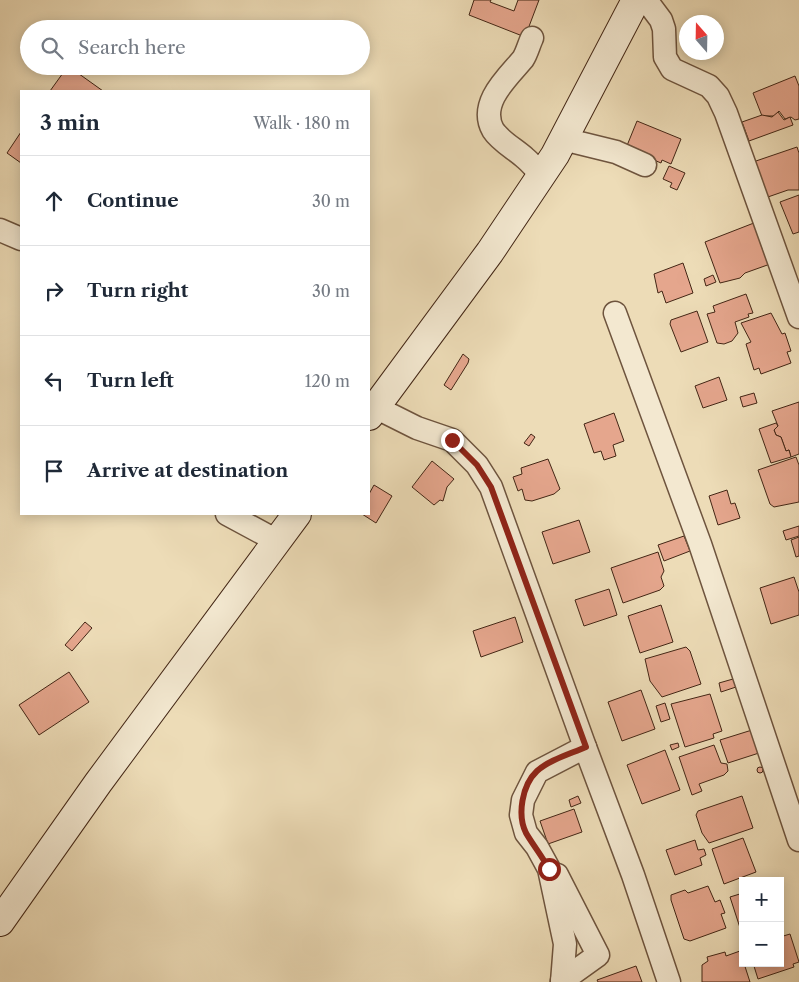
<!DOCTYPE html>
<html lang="en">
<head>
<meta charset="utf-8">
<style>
  :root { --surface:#fff; --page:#f6f6f7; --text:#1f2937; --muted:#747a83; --line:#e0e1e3 }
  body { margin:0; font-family:"Libre Caslon Text",serif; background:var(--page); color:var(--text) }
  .controls { position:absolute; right:15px; bottom:15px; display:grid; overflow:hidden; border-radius:0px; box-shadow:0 2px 12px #0003 }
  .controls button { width:45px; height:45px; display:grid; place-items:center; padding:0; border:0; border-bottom:1px solid var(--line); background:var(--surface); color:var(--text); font:25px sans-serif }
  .compass { position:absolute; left:679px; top:15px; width:45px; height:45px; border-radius:50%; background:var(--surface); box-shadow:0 2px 12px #0003; rotate:340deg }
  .stop { position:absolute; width:15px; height:15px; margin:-11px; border:4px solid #8f2418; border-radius:50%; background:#fff }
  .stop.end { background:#8f2418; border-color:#fff; box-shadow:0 1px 5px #0008 }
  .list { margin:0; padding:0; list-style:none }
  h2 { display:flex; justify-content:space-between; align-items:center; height:65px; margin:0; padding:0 20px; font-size:21px }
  h2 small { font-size:16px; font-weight:400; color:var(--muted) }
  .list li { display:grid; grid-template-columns:32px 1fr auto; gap:15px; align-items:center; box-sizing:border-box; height:90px; padding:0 20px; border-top:1px solid var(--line) }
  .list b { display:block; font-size:19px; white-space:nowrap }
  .list em { font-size:16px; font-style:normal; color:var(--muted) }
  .icon { flex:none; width:28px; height:28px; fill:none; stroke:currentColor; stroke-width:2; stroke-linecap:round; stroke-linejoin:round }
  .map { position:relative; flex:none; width:799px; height:982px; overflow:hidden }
  .search { position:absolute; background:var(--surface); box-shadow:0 2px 12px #0003; left:20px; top:20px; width:350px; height:55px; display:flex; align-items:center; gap:12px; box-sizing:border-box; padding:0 18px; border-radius:28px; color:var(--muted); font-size:19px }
  .panel { position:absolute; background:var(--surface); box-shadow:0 2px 12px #0003; left:20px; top:90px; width:350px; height:425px; border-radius:0px }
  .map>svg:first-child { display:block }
  .building { fill:#e5a68d; stroke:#432615 }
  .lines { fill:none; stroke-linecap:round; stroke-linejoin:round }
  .street-casing { stroke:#6e543e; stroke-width:25 }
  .secondary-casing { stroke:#432615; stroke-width:30 }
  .street { stroke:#f3e8d0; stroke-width:22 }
  .secondary { stroke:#f3e8d0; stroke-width:28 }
  .route { stroke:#8f2418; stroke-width:6 }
</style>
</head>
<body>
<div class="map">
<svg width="799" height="982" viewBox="0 0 799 982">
  <rect width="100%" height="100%" fill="#eddcb7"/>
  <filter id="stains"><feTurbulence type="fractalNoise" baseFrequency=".004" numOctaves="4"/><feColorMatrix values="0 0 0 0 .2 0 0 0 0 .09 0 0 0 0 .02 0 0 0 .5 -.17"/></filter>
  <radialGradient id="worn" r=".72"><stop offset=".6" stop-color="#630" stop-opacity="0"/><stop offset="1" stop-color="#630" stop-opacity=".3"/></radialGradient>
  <g class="building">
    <polygon points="474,0 491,0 490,2 514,11 518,0 539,0 525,37 469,15"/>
    <polygon points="68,66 103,91 50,91"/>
    <polygon points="795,76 799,86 799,119 795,120 791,117 785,119 779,111 774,116 762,116 753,93"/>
    <polygon points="778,112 784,120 790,117 793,125 749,141 742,122 762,115 772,117"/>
    <polygon points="637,121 681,139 671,164 662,160 661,163 626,148"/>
    <polygon points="21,132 21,163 7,153"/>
    <polygon points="797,147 799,153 799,190 788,190 765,198 753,162"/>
    <polygon points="669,166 685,173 677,190 670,187 672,183 663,179"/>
    <polygon points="799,195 799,232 793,234 780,202"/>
    <polygon points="759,221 773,263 745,273 740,278 720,283 705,242"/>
    <polygon points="683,263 693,293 666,303 662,291 658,293 654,274"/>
    <polygon points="713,275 716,282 706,286 704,279"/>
    <polygon points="746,294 753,313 748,314 749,317 735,322 738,333 732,341 724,344 717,343 707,314 715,312 713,306"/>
    <polygon points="697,311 708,342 681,352 670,324 671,320"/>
    <polygon points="771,313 782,334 785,333 791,351 787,352 791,363 761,374 759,368 754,370 746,344 751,342 741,323"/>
    <polygon points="463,354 469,359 468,363 451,390 444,385"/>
    <polygon points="719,377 727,400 703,408 695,386"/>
    <polygon points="754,393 757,403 743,407 740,397"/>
    <polygon points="799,402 799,454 791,457 789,450 786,451 781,437 776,435 774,430 778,426 772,411"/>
    <polygon points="614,413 624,441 613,445 616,456 604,460 601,451 594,453 584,424"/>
    <polygon points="776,423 778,426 774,430 776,435 781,437 786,451 789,450 791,457 771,463 759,429"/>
    <polygon points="531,434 535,437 529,446 524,443"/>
    <polygon points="796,457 799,465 799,502 774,507 770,504 758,470"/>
    <polygon points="548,459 560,489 554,494 532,501 525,500 522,489 518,491 513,477 522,474 521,468"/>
    <polygon points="432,461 454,479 447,487 443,501 440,500 434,505 412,487"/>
    <polygon points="374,485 392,496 376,523 362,514 369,514 369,494"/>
    <polygon points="727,490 731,504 735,503 740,518 718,525 709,496"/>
    <polygon points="579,520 590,552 553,564 542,532"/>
    <polygon points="799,526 799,536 786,540 783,531"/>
    <polygon points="684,536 690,551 664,561 658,545"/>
    <polygon points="799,537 799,556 796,557 791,540"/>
    <polygon points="658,552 664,571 661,577 664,586 660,590 623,603 611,568"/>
    <polygon points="794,577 799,592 799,615 771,624 760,588"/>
    <polygon points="609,589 617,615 584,626 575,600"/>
    <polygon points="661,605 673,642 640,653 628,616"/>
    <polygon points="515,617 523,642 481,657 473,631"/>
    <polygon points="85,622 92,628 72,651 65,645"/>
    <polygon points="686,647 690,651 701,684 662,697 650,681 645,659"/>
    <polygon points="69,672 89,702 39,735 19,705"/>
    <polygon points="733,679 736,687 721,692 719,683"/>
    <polygon points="641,690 655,729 622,741 608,702"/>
    <polygon points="710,694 722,731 713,734 714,738 685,747 671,704"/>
    <polygon points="665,703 670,719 661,722 656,706"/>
    <polygon points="752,730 759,753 728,763 720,740"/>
    <polygon points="678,743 679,747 672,750 670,745"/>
    <polygon points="714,745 721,763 727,764 728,771 724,775 699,784 702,791 692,795 679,757"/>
    <polygon points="665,750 680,790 642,804 627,765"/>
    <circle cx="760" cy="770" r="3"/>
    <polygon points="578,796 581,803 571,807 569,800"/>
    <polygon points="742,796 753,828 709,843 702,833 696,815 698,811"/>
    <polygon points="574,809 582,832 548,844 540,821"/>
    <polygon points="743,838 756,872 724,884 712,849"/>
    <polygon points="695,840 698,850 704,849 706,855 700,858 702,865 675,875 666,850"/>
    <polygon points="708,886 715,902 720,900 725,913 721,914 726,928 690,941 684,939 671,900 671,895 685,890 688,893"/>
    <polygon points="743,893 743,937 730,897"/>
    <polygon points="790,934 799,962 793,964 794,967 758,979 753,963 780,963 780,937"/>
    <polygon points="740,951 750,982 702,982 702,965 708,961 707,957 725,952 726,956"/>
    <polygon points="636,966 642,982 598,982 597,980"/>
  </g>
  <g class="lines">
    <g class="street-casing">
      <g id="street">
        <polyline points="646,0 661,20 664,29 665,57 672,69 709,86 718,96 726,113 799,317"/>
        <path d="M532 38C529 44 527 53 523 59 508 77 478 103 493 130 500 141 515 149 525 158 531 163 536 169 541 175"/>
        <polyline points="563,139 616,152 645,165"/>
        <polyline points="0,230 21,239"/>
        <polyline points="615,313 700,544 799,840"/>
        <polyline points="375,407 417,428 452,440 477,465 491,487 585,747 537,772 523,800 521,815 526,833 537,847 549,869 565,944 562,982"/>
        <polyline points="227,514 277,541"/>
        <polyline points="585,747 633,875 669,982"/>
        <polyline points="557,875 598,955 562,981"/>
      </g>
    </g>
    <g class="secondary-casing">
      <g id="secondary">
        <polyline points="369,416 490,252 555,155 636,0"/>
        <polyline points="0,922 98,783 297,514"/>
      </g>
    </g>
    <use href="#street" class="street"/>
    <use href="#secondary" class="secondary"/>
  </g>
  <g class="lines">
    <path class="route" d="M452 440 477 465 491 487 586 747C570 754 549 760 537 771 522 785 517 815 526 833 533 845 542 856 549 869"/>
  </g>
  <rect width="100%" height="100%" filter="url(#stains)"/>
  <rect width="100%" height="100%" fill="url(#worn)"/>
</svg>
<div class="controls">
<button>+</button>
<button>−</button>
</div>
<svg class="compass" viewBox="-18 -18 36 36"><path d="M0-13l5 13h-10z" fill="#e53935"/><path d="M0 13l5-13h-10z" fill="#747a83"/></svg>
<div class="stop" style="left:549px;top:869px"></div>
<div class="stop end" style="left:452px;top:440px"></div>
<div class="search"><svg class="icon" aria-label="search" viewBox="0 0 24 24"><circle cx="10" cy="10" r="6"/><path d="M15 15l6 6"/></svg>Search here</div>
<section class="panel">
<h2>3 min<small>Walk · 180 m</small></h2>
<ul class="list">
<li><svg class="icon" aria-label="ahead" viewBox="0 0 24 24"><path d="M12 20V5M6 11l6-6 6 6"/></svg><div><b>Continue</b></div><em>30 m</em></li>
<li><svg class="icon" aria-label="right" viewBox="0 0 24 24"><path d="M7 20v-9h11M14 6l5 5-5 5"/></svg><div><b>Turn right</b></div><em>30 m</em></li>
<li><svg class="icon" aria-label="left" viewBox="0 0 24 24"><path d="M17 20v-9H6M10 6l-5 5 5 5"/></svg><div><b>Turn left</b></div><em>120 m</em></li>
<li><svg class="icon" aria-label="arrive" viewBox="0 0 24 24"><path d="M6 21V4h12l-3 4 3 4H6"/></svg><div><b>Arrive at destination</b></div></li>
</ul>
</section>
</div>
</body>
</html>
